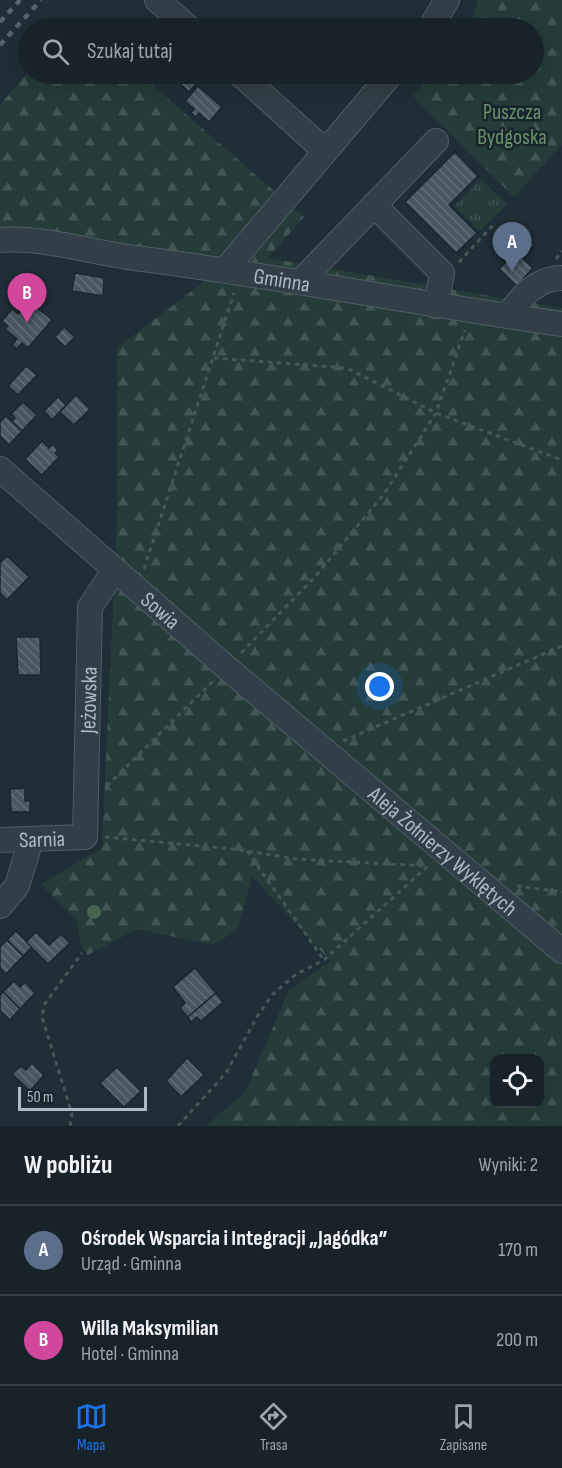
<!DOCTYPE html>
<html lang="pl">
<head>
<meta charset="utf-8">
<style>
  :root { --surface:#182229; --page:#252f35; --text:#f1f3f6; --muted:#9fa4a8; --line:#363f46; --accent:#1a73e8 }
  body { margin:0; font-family:"Sofia Sans Condensed",sans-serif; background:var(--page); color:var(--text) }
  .controls { position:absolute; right:18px; bottom:18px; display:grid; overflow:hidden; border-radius:12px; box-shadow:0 6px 24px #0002 }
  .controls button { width:54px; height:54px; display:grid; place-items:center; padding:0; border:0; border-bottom:2px solid var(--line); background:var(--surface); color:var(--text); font:30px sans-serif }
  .scale { position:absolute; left:18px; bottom:15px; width:129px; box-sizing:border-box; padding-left:6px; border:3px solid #aebac4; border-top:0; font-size:16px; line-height:21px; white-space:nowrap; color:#aebac4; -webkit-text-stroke:4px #19242c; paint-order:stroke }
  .you { position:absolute; left:380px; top:687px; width:21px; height:21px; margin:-15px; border:4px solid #fff; border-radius:50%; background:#1a73e8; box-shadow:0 0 0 9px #1a73e833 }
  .badge { display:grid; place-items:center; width:39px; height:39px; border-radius:50%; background:var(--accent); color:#fff; font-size:20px; font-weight:700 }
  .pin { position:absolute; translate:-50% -50px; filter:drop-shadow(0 2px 3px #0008) }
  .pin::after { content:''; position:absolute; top:32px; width:21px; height:18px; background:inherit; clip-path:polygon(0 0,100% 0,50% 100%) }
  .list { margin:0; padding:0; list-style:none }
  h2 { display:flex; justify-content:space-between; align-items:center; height:78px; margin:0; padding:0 24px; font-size:26px }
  h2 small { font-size:20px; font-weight:400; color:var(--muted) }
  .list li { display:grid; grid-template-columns:39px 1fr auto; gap:18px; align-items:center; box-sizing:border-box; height:90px; padding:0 24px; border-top:2px solid var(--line) }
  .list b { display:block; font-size:22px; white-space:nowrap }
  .list p { margin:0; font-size:20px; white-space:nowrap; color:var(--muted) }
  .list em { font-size:20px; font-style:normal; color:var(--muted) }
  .icon { flex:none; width:33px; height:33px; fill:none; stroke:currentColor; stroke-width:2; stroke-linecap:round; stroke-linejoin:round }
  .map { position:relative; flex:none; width:562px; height:1126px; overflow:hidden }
  .search { position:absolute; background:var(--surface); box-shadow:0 6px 24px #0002; left:18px; right:18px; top:18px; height:66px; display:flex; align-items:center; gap:15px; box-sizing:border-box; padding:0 21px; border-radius:33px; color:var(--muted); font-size:22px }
  .sheet { height:258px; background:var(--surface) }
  nav { display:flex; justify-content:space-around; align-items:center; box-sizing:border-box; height:84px; border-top:2px solid var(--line); background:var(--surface); font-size:16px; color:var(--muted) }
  nav a { display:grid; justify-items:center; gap:3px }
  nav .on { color:var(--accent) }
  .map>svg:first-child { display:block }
  .forest { fill:url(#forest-firs); fill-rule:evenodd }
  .park { fill:url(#park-tufts) }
  .building { fill:url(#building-back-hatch); stroke:#1b262e; stroke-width:1.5 }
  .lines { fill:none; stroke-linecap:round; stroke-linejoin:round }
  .minor-casing { stroke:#515d65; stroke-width:26 }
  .path { stroke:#435957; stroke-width:3; stroke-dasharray:4.5 4.5; stroke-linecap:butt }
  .minor { stroke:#333f48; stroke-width:24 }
  .rail { stroke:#55646f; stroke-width:4.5; stroke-dasharray:6 6; stroke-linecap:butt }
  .tree { fill:#466652 }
  .labels { text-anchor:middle; stroke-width:5; stroke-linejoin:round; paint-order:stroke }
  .park-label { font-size:22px; fill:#669468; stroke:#19242c }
  .street-label { font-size:22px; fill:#aebac4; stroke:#19242c }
</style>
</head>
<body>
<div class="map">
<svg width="562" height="1126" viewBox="0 0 562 1126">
  <defs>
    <pattern id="forest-firs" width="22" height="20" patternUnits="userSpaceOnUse" patternTransform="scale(1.5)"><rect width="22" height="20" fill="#253c39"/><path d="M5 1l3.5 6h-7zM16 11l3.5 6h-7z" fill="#425654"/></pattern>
    <pattern id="park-tufts" width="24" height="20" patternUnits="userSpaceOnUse" patternTransform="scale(1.5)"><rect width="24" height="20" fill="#253c39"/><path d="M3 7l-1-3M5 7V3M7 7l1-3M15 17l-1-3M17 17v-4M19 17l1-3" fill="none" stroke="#425654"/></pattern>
    <pattern id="building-back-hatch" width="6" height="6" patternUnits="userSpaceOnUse" patternTransform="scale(1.5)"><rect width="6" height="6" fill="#485863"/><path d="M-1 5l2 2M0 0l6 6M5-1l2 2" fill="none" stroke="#606e78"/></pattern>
  </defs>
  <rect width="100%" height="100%" fill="#202e37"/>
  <g class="forest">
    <polygon points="478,0 562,0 562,144 514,197 413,96 433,74 534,74 534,28 469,28"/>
    <path d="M28 73 140 74 304 217 268 258 562 308V1126H206L245 1092 289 990 330 961 252 876 238 928 215 945 137 929 88 955 82 948 76 919 41 884 102 848 117 520V348L209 278 0 233V105ZM494 1058H540V1104H494Z"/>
  </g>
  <polygon class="park" points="481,179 507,204 480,231 454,206"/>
  <g class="building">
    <polygon points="170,74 201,74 203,75 189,92"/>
    <polygon points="198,86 222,107 209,122 199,113 196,117 191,113 194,109 185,101"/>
    <polygon points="455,152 478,176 449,205 477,233 456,253 405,202"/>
    <polygon points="528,239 534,245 523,258 516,252"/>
    <polygon points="516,252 533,268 517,286 499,269"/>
    <polygon points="75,273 104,278 103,296 72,291"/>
    <polygon points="29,301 52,320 28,348 22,343 17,349 12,345 17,339 5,329 8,326 2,321 12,309 18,314"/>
    <polygon points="64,327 75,337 65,347 55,337"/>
    <polygon points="26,366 37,375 18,395 8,386"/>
    <polygon points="76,395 90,409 74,425 60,412"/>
    <polygon points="58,397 66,405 52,420 44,411"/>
    <polygon points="23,402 37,415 22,431 12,422 15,418 11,414"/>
    <polygon points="6,416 22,431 9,445 0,436 0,422"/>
    <polygon points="42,441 49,448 53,444 58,450 55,453 59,457 42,475 25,459"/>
    <polygon points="7,556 29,577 7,600 0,593 0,563"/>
    <polygon points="16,637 40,637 41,675 18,675"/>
    <polygon points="25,788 25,801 30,801 30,812 11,812 10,789"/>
    <polygon points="16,931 32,947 23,956 7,940"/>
    <polygon points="36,932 49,945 61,934 70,943 48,964 26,942"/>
    <polygon points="7,940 23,956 6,974 0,968 0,947"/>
    <polygon points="195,968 216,993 188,1017 180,1008 185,1003 173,987"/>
    <polygon points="14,981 20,987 25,982 35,993 20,1009 3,992"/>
    <polygon points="3,992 20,1009 10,1020 0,1010 0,995"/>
    <polygon points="216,993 223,1002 201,1021 197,1017 191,1022 188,1017"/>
    <polygon points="187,1058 204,1075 181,1097 166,1081"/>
    <polygon points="32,1063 44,1075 30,1091 12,1074 21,1066 26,1070"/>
    <polygon points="117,1067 141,1091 124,1107 100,1083"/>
  </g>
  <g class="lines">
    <g class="minor-casing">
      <g id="minor">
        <polyline points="157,0 189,28"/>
        <polyline points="430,28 447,0"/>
        <polyline points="240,74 325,151"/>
        <polyline points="374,205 442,273 436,306"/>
        <path id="s1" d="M0 240C44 237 91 252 135 258 278 276 419 304 562 324"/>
        <polyline points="225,270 391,74"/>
        <polyline points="300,282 436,141"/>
        <path d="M508 316C520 297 538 278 562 278"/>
        <path id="s2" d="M0 469 227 668 562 951"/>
        <path id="s3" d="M0 840 85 837 90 607 114 571"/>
        <polyline points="0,906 17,886 31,840"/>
      </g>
    </g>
    <g class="path">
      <polyline points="556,259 562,251"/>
      <polyline points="459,262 495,223"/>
      <polyline points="214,358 347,368 436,413 562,460"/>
      <polyline points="144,569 234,293"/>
      <polyline points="241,653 314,578 384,494 436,413 465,330"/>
      <polyline points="343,741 562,646"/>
      <polyline points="107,786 213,681"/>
      <polyline points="105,837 233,849 297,859 426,866"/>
      <polyline points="247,851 324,960"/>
      <polyline points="517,886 562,892"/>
      <polyline points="70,1126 72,1114 42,1017 44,1005 82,953"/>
      <polyline points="178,1126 226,1073 257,1017 273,994 295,975 324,960 429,865"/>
    </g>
    <use href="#minor" class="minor"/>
    <g class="rail">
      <polyline points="0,22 20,0"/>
      <polyline points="0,45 41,0"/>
    </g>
  </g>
  <circle class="tree" cx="94" cy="912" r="7"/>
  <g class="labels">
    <g class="park-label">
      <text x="512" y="119">Puszcza<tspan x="512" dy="25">Bydgoska</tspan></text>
    </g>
    <g class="street-label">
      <text dy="8" stroke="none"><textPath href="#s1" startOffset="285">Gminna</textPath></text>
      <text dy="8" stroke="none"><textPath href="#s2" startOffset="214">Sowia</textPath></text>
      <text dy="8" stroke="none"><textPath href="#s3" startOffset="222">Jeżowska</textPath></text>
      <text dy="8" stroke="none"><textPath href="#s3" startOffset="42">Sarnia</textPath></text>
      <text dy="8" stroke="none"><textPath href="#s2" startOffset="585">Aleja Żołnierzy Wyklętych</textPath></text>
    </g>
  </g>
</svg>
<div class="controls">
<button><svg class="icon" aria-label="locate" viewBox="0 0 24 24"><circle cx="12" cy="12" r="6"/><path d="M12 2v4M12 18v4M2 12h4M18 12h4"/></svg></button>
</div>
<div class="scale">50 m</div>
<div class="you"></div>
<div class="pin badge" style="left:512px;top:272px;background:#5c6f8a">A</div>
<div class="pin badge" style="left:27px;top:323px;background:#d1479c">B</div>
<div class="search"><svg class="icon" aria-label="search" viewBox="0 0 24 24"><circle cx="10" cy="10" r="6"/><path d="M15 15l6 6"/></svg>Szukaj tutaj</div>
</div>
<section class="sheet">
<h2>W pobliżu<small>Wyniki: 2</small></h2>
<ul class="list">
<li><span class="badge" style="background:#5c6f8a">A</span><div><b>Ośrodek Wsparcia i Integracji „Jagódka”</b><p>Urząd · Gminna</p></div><em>170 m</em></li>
<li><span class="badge" style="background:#d1479c">B</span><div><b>Willa Maksymilian</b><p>Hotel · Gminna</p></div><em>200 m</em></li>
</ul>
</section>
<nav>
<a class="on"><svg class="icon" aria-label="map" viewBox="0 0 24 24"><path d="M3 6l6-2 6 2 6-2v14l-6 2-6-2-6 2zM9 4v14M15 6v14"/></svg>Mapa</a>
<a><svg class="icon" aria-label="directions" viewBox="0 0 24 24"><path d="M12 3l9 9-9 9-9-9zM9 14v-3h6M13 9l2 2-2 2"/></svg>Trasa</a>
<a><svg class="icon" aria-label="saved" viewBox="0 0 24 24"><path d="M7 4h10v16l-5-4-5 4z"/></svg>Zapisane</a>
</nav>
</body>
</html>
